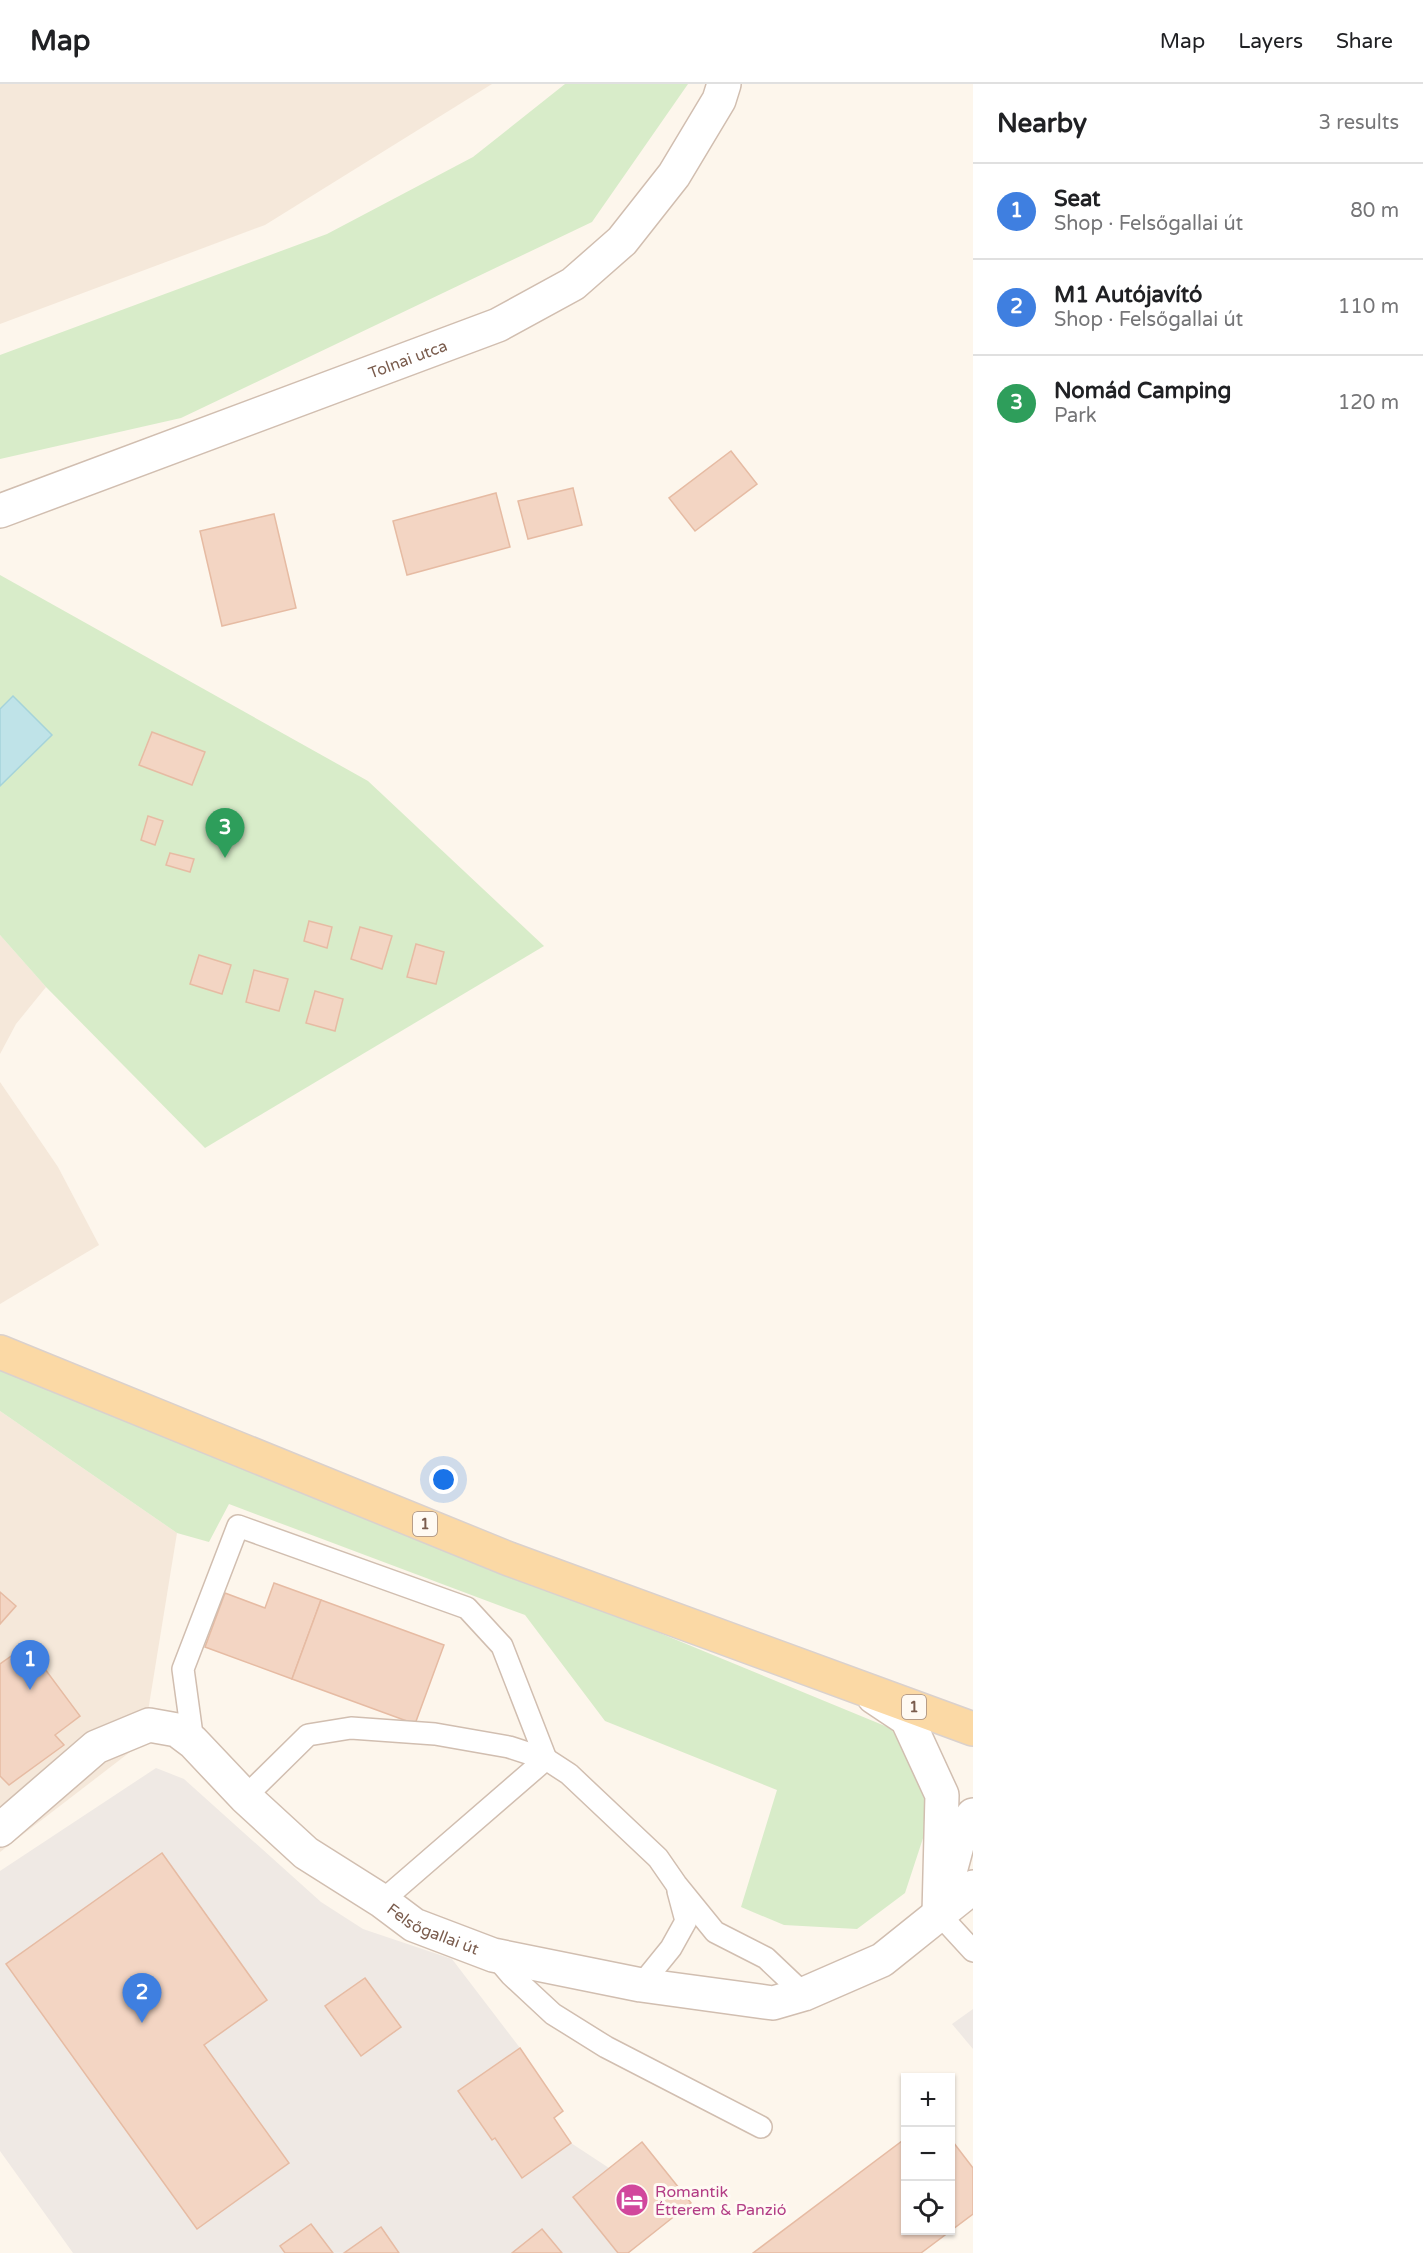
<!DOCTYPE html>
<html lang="en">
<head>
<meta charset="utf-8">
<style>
  :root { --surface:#fff; --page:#f2f2f2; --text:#202124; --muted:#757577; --line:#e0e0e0; --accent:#db2777 }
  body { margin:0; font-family:"Varela Round",sans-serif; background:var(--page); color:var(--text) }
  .controls { position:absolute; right:18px; bottom:18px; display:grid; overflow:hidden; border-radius:0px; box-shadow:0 2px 4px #0004 }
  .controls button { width:54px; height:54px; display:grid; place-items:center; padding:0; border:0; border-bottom:2px solid var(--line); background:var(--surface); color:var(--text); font:30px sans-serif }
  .you { position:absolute; left:444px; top:1396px; width:21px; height:21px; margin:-15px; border:4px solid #fff; border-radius:50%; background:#1a73e8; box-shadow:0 0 0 9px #1a73e833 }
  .badge { display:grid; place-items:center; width:39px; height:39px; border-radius:50%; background:var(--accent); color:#fff; font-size:20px; font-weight:700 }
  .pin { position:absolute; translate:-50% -50px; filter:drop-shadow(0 2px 3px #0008) }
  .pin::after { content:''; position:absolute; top:32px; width:21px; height:18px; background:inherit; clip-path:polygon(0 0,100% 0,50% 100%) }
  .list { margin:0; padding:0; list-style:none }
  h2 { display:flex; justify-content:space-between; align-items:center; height:78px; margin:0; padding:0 24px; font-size:26px }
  h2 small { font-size:20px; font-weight:400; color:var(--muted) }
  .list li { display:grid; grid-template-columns:39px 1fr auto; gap:18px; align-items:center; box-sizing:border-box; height:96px; padding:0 24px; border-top:2px solid var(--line) }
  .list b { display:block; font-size:22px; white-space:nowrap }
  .list p { margin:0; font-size:20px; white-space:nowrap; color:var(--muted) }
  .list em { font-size:20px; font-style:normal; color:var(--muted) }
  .icon { flex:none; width:33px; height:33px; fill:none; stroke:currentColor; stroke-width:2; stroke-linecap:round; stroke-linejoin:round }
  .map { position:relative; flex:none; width:973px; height:2169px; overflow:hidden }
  header { display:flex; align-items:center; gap:36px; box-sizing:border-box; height:84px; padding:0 30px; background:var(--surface); border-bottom:2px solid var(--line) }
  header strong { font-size:28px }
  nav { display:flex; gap:33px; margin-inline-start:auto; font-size:21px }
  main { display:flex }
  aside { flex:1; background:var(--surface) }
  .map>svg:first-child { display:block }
  .residential { fill:#f5e8da }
  .industrial { fill:#efe9e4 }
  .green { fill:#d8ecc9 }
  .water { fill:#bfe3e8; stroke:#a5d3da; stroke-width:1.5 }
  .building { fill:#f3d5c3; stroke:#e6bba3; stroke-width:1.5 }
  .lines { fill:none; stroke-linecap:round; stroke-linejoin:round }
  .lane-casing { stroke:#d1beb0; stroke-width:24 }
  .street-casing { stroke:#d1beb0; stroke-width:36 }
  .primary-casing { stroke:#dad1cd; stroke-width:36 }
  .lane { stroke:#fff; stroke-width:21 }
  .street { stroke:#fff; stroke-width:33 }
  .primary { stroke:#fbd9a5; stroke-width:33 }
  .labels { text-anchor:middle; stroke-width:6; stroke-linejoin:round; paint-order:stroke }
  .shield { fill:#fffaf3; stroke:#a28b7f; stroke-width:1.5 }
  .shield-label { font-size:15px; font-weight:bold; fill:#7a5c4d }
  .street-label { font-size:16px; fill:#7a5c4d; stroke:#fffaf3 }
  .hotel-label { font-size:16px; fill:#b23c85; stroke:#fffaf3; text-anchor:start }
</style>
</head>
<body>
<header>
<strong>Map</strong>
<nav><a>Map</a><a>Layers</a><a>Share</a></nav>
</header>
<main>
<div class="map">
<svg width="973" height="2169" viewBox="0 0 973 2169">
  <rect width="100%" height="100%" fill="#fdf6ec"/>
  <g class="residential">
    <polygon points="0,0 492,0 265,141 0,240"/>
    <polygon points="0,851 46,903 16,940 0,970"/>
    <polygon points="0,998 58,1083 99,1161 0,1220"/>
    <polygon points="0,1327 177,1449 143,1658 0,1768"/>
  </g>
  <g class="industrial">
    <polygon points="156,1684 184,1695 321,1818 363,1845 452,1875 520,1964 563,2027 554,2034 571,2059 609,2084 574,2113 618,2169 73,2169 0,2067 0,1787"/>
    <polygon points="973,1925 973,1965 952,1940"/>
  </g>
  <g class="green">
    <polygon points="565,0 688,0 592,138 181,334 0,375 0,271 327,150 473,73"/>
    <polygon points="0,491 368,697 544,862 205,1064 46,903 0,851"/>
    <polygon points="0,1277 890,1644 922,1681 927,1742 905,1809 857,1845 784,1841 741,1823 777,1706 605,1637 525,1531 229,1420 209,1458 177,1449 0,1327"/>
  </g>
  <polygon class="water" points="13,612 52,651 0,702 0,625"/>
  <g class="building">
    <polygon points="731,367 757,400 695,447 669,414"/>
    <polygon points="573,404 582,441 528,455 518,417"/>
    <polygon points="496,409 510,463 407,491 393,437"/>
    <polygon points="274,430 296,524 222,542 200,447"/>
    <polygon points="152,648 205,668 192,701 139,681"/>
    <polygon points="148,732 163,737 155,761 141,756"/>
    <polygon points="170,769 194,775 190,788 166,781"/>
    <polygon points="309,837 332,843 327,864 304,857"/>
    <polygon points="360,843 392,852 382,885 351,875"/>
    <polygon points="416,860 444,868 436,900 407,893"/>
    <polygon points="199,871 231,881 222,910 190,900"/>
    <polygon points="254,886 288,895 279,927 246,918"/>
    <polygon points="315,907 343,915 335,947 306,939"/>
    <polygon points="274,1499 321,1516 292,1595 205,1563 225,1509 265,1524"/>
    <polygon points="0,1508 16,1522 0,1540"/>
    <polygon points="321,1516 444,1561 415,1640 292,1595"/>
    <polygon points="27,1561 80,1632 55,1651 64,1661 9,1701 0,1692 0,1580"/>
    <polygon points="162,1769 267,1916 204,1961 289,2079 197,2145 6,1880"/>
    <polygon points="365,1894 401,1943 361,1972 325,1922"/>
    <polygon points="520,1964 563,2027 554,2034 571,2059 522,2094 495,2054 492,2056 458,2007"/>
    <polygon points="906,2054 906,2146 950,2146 950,2054 973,2084 973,2130 921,2169 753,2169"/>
    <polygon points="642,2058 691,2119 628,2169 618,2169 573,2113"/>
    <polygon points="311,2140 333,2169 285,2169 280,2162"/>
    <polygon points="381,2143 399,2169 344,2169"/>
    <polygon points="542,2145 562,2169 512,2169"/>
  </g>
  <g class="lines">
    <g class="lane-casing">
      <g id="lane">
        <polyline points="193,1658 183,1585 238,1442 467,1524 502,1562 546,1675 382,1817"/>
        <polyline points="245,1713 308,1651 351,1644 435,1650 509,1663 546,1675 569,1690 658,1774 676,1800 715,1848 766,1874 804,1910"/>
        <polyline points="939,1830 973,1867"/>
        <polyline points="494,1871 511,1891 553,1930 606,1963 761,2043"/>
        <polyline points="641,1901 671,1864 686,1837 678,1807"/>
      </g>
    </g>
    <g class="street-casing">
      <g id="street">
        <path id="s1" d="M0 427 498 241 573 200 622 157 674 91 719 16 724 0"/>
        <polyline points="874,1613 907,1635 942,1711 939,1830"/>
        <path id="s2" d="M0 1746 96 1663 149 1641 177 1646 193 1658 245 1713 306 1769 382 1817 414 1841 493 1871 641 1901 773 1919 804 1910 882 1876 973 1803"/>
        <polyline points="951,1784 961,1747 973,1731"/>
      </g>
    </g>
    <g class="primary-casing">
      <polyline id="primary" points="0,1268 509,1475 973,1645"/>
    </g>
    <use href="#lane" class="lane"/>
    <use href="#street" class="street"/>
    <use href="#primary" class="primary"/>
  </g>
  <defs>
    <g id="hotel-disc" transform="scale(1.725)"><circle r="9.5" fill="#d1479c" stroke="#fffaf3"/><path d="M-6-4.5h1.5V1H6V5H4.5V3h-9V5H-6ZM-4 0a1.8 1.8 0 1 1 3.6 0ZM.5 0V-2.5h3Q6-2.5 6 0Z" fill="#fff"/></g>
  </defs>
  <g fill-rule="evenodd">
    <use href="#hotel-disc" x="632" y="2116"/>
  </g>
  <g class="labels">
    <g class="shield">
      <rect x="413" y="1428" width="24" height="24" rx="4.5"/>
      <rect x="902" y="1611" width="24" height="24" rx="4.5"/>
    </g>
    <g class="shield-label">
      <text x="425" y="1445">1</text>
      <text x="914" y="1628">1</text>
    </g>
    <g class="street-label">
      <text dy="6" stroke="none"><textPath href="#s1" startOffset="435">Tolnai utca</textPath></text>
      <text dy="6" stroke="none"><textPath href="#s2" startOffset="540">Felsőgallai út</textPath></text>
    </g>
    <g class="hotel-label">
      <text x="655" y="2113">Romantik<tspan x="655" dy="18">Étterem &amp; Panzió</tspan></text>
    </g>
  </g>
</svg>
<div class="controls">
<button>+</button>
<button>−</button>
<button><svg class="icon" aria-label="locate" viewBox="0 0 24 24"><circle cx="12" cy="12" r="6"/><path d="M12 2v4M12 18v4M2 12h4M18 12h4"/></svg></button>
</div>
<div class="you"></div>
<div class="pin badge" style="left:30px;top:1606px;background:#3f7fe0">1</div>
<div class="pin badge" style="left:142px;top:1939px;background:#3f7fe0">2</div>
<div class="pin badge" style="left:225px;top:774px;background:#2e9e5b">3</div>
</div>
<aside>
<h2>Nearby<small>3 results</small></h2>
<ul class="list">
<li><span class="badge" style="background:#3f7fe0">1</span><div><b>Seat</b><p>Shop · Felsőgallai út</p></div><em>80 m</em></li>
<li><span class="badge" style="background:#3f7fe0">2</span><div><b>M1 Autójavító</b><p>Shop · Felsőgallai út</p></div><em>110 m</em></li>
<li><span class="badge" style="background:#2e9e5b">3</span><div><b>Nomád Camping</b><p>Park</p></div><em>120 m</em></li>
</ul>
</aside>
</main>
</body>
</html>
